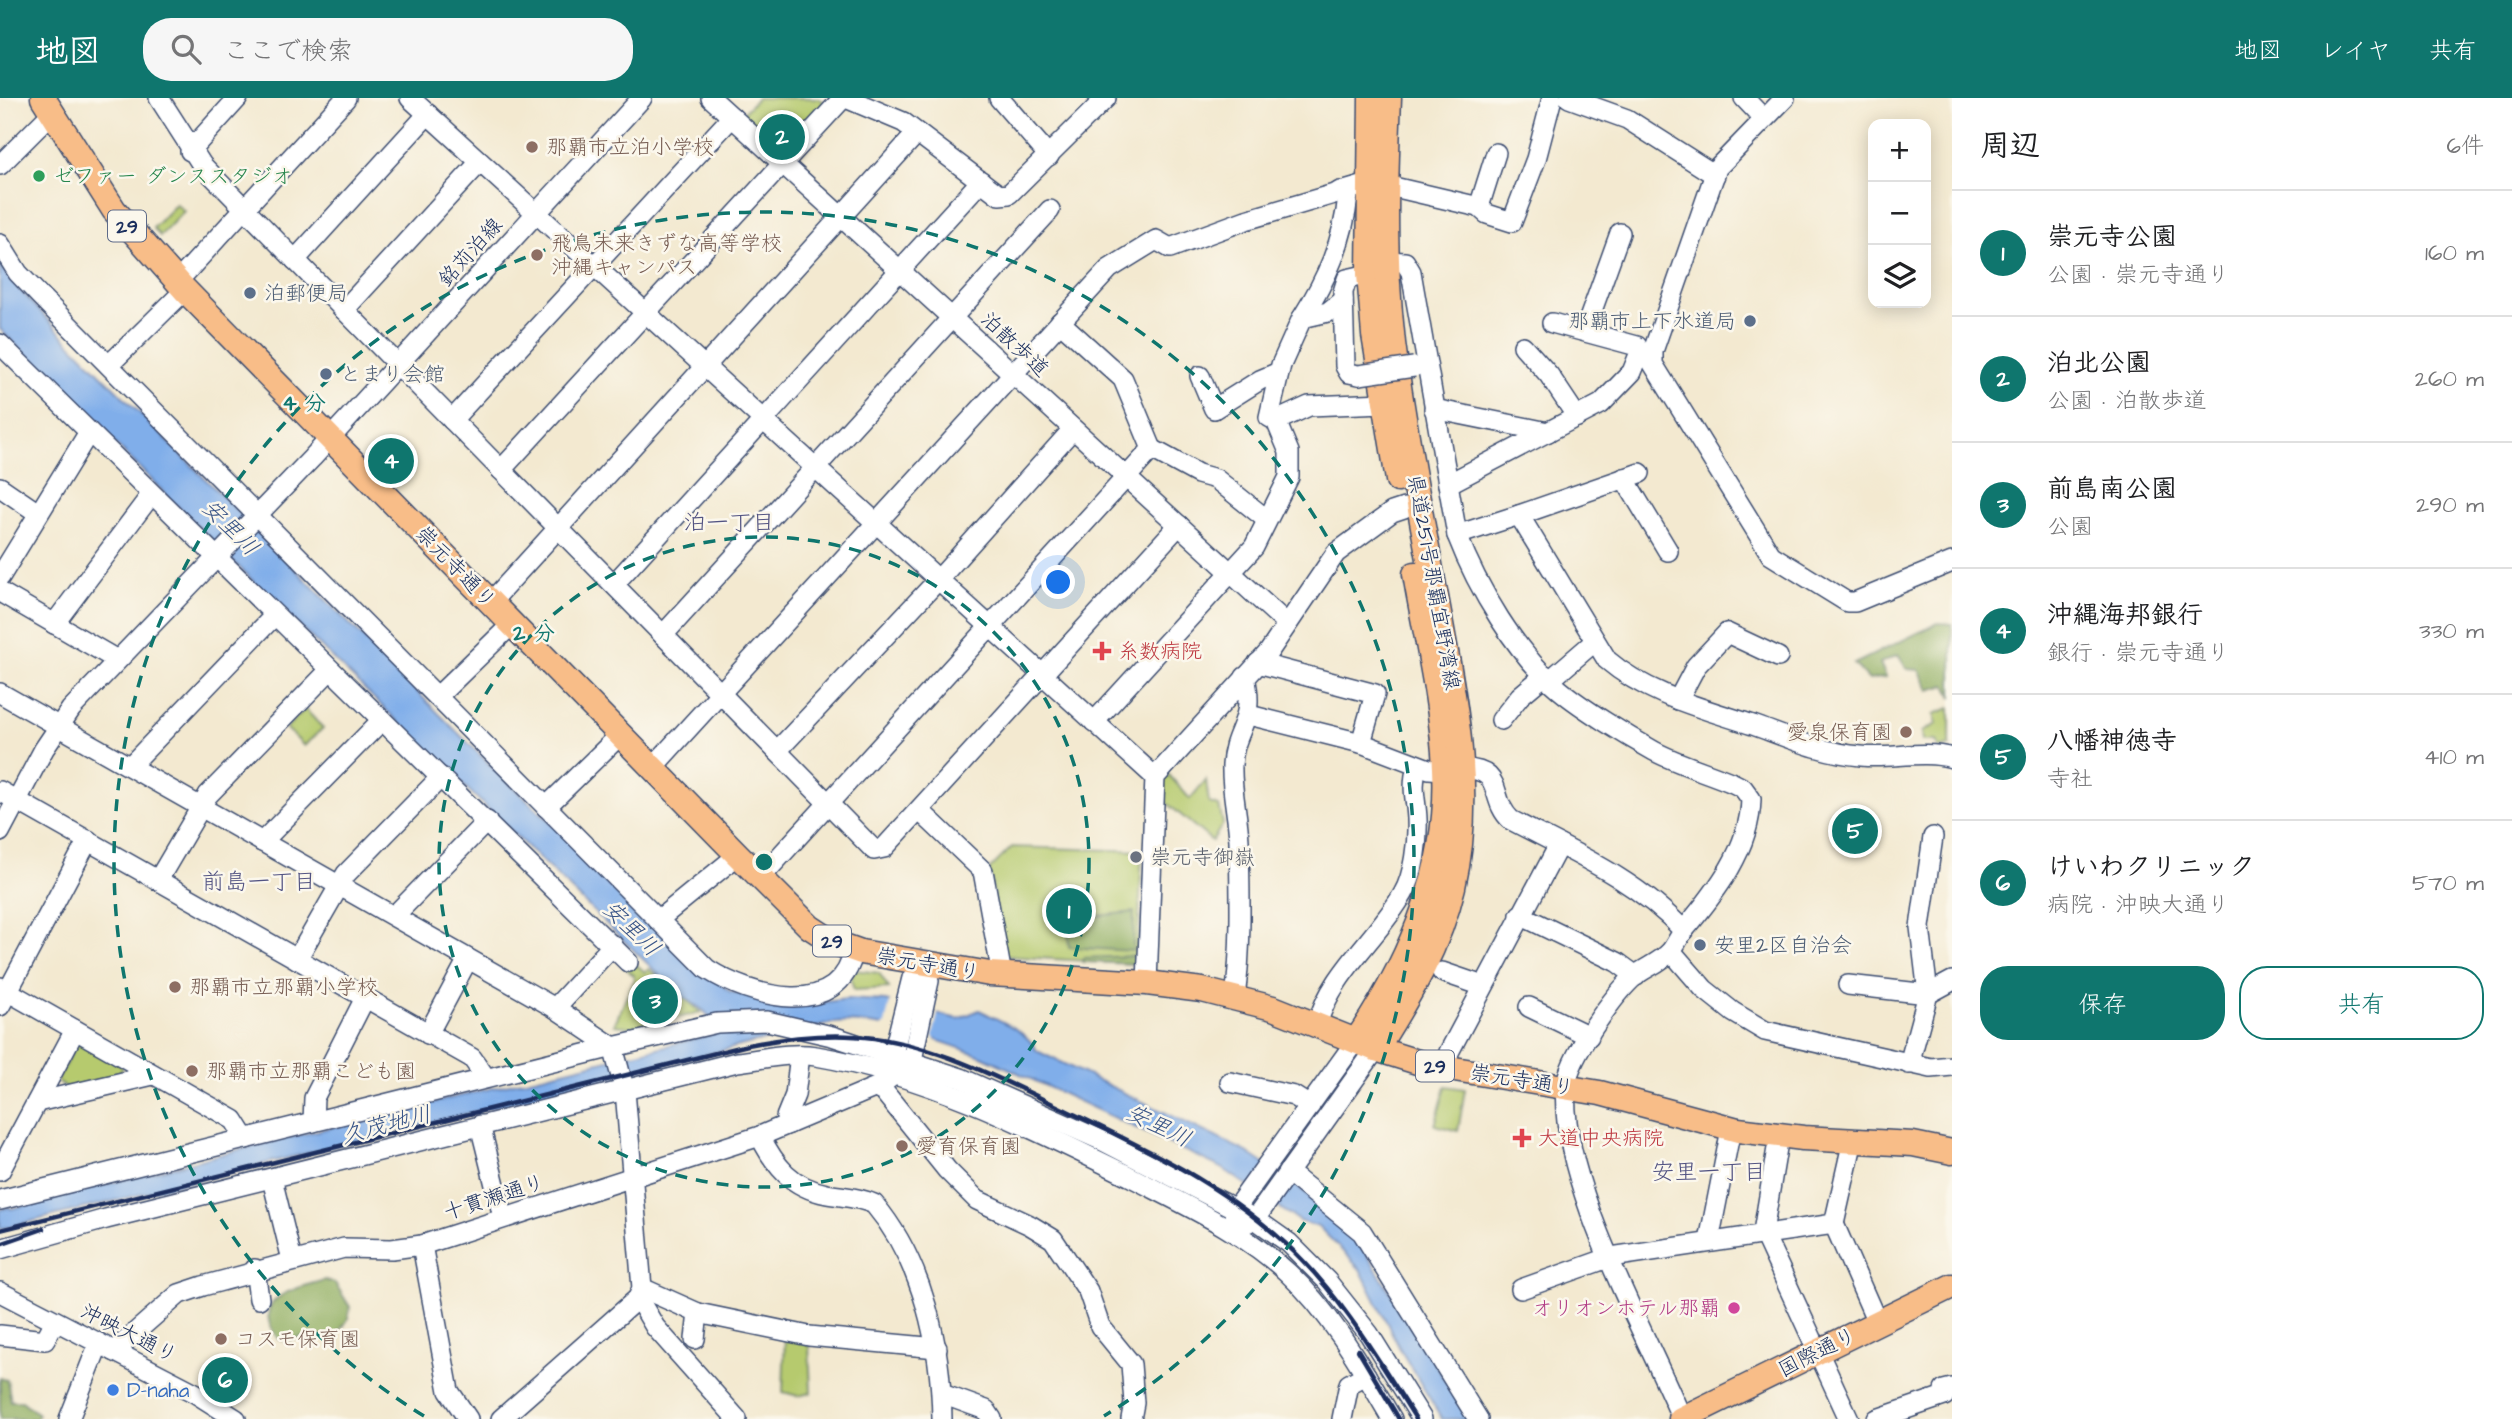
<!DOCTYPE html>
<html lang="ja">
<head>
<meta charset="utf-8">
<style>
  :root { --surface:#fff; --page:#f6f6f6; --text:#202124; --muted:#757577; --line:#e0e0e0; --accent:#0f766e }
  body { margin:0; font-family:"Architects Daughter","Klee One",sans-serif; background:var(--page); color:var(--text) }
  .controls { position:absolute; right:21px; top:21px; display:grid; overflow:hidden; border-radius:14px; box-shadow:0 4px 18px #0003 }
  .controls button { width:63px; height:63px; display:grid; place-items:center; padding:0; border:0; border-bottom:2px solid var(--line); background:var(--surface); color:var(--text); font:35px sans-serif }
  .you { position:absolute; left:1059px; top:485px; width:24px; height:24px; margin:-18px; border:5px solid #fff; border-radius:50%; background:#1a73e8; box-shadow:0 0 0 10px #1a73e833 }
  .badge { display:grid; place-items:center; width:46px; height:46px; border-radius:50%; background:var(--accent); color:#fff; font-size:23px; font-weight:700 }
  .pin { position:absolute; translate:-50% -50%; border:4px solid #fff; box-shadow:0 2px 7px #0006 }
  .list { margin:0; padding:0; list-style:none }
  h2 { display:flex; justify-content:space-between; align-items:center; height:91px; margin:0; padding:0 28px; font-size:30px }
  h2 small { font-size:23px; font-weight:400; color:var(--muted) }
  .list li { display:grid; grid-template-columns:46px 1fr auto; gap:21px; align-items:center; box-sizing:border-box; height:126px; padding:0 28px; border-top:2px solid var(--line) }
  .list b { display:block; font-size:26px; white-space:nowrap }
  .list p { margin:0; font-size:23px; white-space:nowrap; color:var(--muted) }
  .list em { font-size:23px; font-style:normal; color:var(--muted) }
  .actions { display:flex; gap:14px; padding:21px 28px }
  .actions a { flex:1; padding:16px 0; border:2px solid var(--accent); border-radius:28px; text-align:center; font-size:24px; color:var(--accent) }
  .actions .main { background:var(--accent); color:#fff }
  .icon { flex:none; width:38px; height:38px; fill:none; stroke:currentColor; stroke-width:2; stroke-linecap:round; stroke-linejoin:round }
  .map { position:relative; flex:none; width:1952px; height:1321px; overflow:hidden }
  header { display:flex; align-items:center; gap:42px; box-sizing:border-box; height:98px; padding:0 35px; background:var(--accent); color:#fff }
  header strong { font-size:33px }
  nav { display:flex; gap:38px; margin-inline-start:auto; font-size:24px }
  .search { width:490px; height:63px; background:var(--page); display:flex; align-items:center; gap:18px; box-sizing:border-box; padding:0 24px; border-radius:28px; color:var(--muted); font-size:26px }
  main { display:flex }
  aside { flex:1; background:var(--surface) }
  .map>svg:first-child { display:block }
  .green { fill:#b6ca6e; stroke:#687c66; stroke-width:2 }
  .forest { fill:#90ae61; stroke:#566e60; stroke-width:2 }
  .water { fill:#80aeea; stroke:#4e6ea4; stroke-width:2 }
  .pier { fill:#f3e9d0 }
  .lines { fill:none; stroke-linecap:round; stroke-linejoin:round }
  .minor-casing { stroke:#3b4b6f; stroke-width:22 }
  .major-casing { stroke:#3b4b6f; stroke-width:27 }
  .minor { stroke:#fff; stroke-width:19 }
  .major { stroke:#f8bd88; stroke-width:24 }
  .rail { stroke:#1b2f5e; stroke-width:4.5 }
  .minor-bridge-casing { stroke:#3b4b6f; stroke-width:22; stroke-linecap:butt }
  .minor-bridge { stroke:#fff; stroke-width:19 }
  .ring { fill:none; stroke:#0f766e; stroke-width:3.5; stroke-dasharray:12 9 }
  .education-dot { fill:#8d6e63; stroke:#fbf7ec; stroke-width:2.5 }
  .leisure-dot { fill:#2e9e5b; stroke:#fbf7ec; stroke-width:2.5 }
  .service-dot { fill:#5c6f8a; stroke:#fbf7ec; stroke-width:2.5 }
  .health-dot { fill:#e0444e; stroke:#fbf7ec; stroke-width:2.5 }
  .worship-dot { fill:#6b7280; stroke:#fbf7ec; stroke-width:2.5 }
  .hotel-dot { fill:#d1479c; stroke:#fbf7ec; stroke-width:2.5 }
  .shop-dot { fill:#3f7fe0; stroke:#fbf7ec; stroke-width:2.5 }
  .labels { text-anchor:middle; stroke-width:5; stroke-linejoin:round; paint-order:stroke }
  .shield { fill:#fbf7ec; stroke:#5e6b89; stroke-width:2 }
  .shield-label { font-size:19px; font-weight:bold; fill:#1b2f5e }
  .education-label { font-size:21px; fill:#785e54; stroke:#fbf7ec; text-anchor:start }
  .leisure-label { font-size:21px; fill:#27864d; stroke:#fbf7ec; text-anchor:start }
  .street-label { font-size:21px; fill:#1b2f5e; stroke:#fbf7ec }
  .service-label { font-size:21px; fill:#4e5e75; stroke:#fbf7ec; text-anchor:start }
  .health-label { font-size:21px; fill:#be3a42; stroke:#fbf7ec; text-anchor:start }
  .worship-label { font-size:21px; fill:#5b616d; stroke:#fbf7ec; text-anchor:start }
  .hotel-label { font-size:21px; fill:#b23c85; stroke:#fbf7ec; text-anchor:end }
  .shop-label { font-size:21px; fill:#366cbe; stroke:#fbf7ec; text-anchor:start }
  .neighbourhood-label { font-size:23px; fill:#535483; stroke:#fbf7ec }
  .water-label { font-size:23px; font-style:italic; fill:#395588; stroke:#fbf7ec }
  .centre { fill:#0f766e; stroke:#fbf7ec; stroke-width:3.5 }
  .ring-label { font-size:21px; text-anchor:middle; font-weight:bold; fill:#0f766e; stroke:#fbf7ec; stroke-width:5; stroke-linejoin:round; paint-order:stroke }
</style>
</head>
<body>
<header>
<strong>地図</strong>
<div class="search"><svg class="icon" aria-label="search" viewBox="0 0 24 24"><circle cx="10" cy="10" r="6"/><path d="M15 15l6 6"/></svg>ここで検索</div>
<nav><a>地図</a><a>レイヤ</a><a>共有</a></nav>
</header>
<main>
<div class="map">
<svg width="1952" height="1321" viewBox="0 0 1952 1321">
  <rect width="100%" height="100%" fill="#fbf7ec"/>
  <filter id="ink" filterUnits="userSpaceOnUse"><feTurbulence type="fractalNoise" baseFrequency=".0143" numOctaves="2"/><feDisplacementMap in="SourceGraphic" scale="14" xChannelSelector="R" yChannelSelector="G"/><feConvolveMatrix kernelMatrix="1 2 1 2 8 2 1 2 1" color-interpolation-filters="sRGB"/></filter>
  <filter id="wash" filterUnits="userSpaceOnUse"><feTurbulence type="fractalNoise" baseFrequency=".00686" numOctaves="4" result="noise"/><feDisplacementMap in="SourceGraphic" scale="28" xChannelSelector="R" yChannelSelector="G"/><feGaussianBlur stdDeviation="1.57" result="paint"/><feColorMatrix in="noise" values="0 0 0 0 0 0 0 0 0 0 0 0 0 0 0 0 0 1.4 0 .05"/><feComposite in="paint" operator="in"/></filter>
  <g filter="url(#wash)">
    <rect width="100%" height="100%" fill="#f3e9d0"/>
    <g class="green">
      <polygon points="757,0 818,0 830,8 782,60 741,17"/>
      <polygon points="176,106 184,113 160,138 153,130"/>
      <polygon points="1950,610 1950,648 1939,651 1936,643 1923,643 1922,634 1937,626 1934,616"/>
      <polygon points="305,611 323,630 304,648 286,630"/>
      <polygon points="1169,677 1190,701 1206,682 1209,705 1219,708 1223,726 1212,743 1163,702 1163,682"/>
      <polygon points="1012,749 1142,753 1137,866 1004,858 989,772"/>
      <polygon points="631,862 645,874 649,871 701,914 639,930 614,927 634,883 634,878 625,869"/>
      <polygon points="854,872 879,875 889,890 854,892 851,882"/>
      <polygon points="84,944 122,967 121,978 67,991 57,983 75,947"/>
      <polygon points="1446,988 1465,991 1458,1033 1435,1027"/>
      <polygon points="785,1238 809,1247 811,1295 798,1298 783,1294"/>
    </g>
    <g class="forest">
      <polygon points="1938,525 1952,526 1952,599 1946,587 1929,592 1919,572 1907,571 1898,557 1880,565 1886,579 1869,582 1854,566"/>
      <polygon points="1134,814 1133,853 1069,849 1067,821"/>
      <polygon points="1137,858 1137,866 1083,864 1083,860"/>
      <path d="M325 1182 335 1185 350 1209 348 1221 336 1239 312 1237 287 1243 278 1241C248 1200 293 1191 325 1182Z"/>
      <polygon points="0,1280 7,1282 11,1303 22,1303 38,1316 36,1321 0,1321"/>
    </g>
    <path class="water" d="M0 165 7 178 65 240 488 665 729 893 774 906 796 908 847 901 885 903 958 921 979 912C998 922 1028 933 1037 953L1247 1054 1301 1091 1353 1134 1469 1321H1442L1400 1251 1360 1171 1319 1129 1299 1123 1222 1070 984 959C942 943 877 920 833 925L0 1131V1112L9 1109 11 1111 238 1052 711 937 714 931 712 922 704 913 677 894 586 806 254 484 0 231Z"/>
    <polygon class="pier" points="891,900 939,911 933,938 938,947 878,932 885,926"/>
  </g>
  <g filter="url(#ink)">
    <g class="lines">
      <g class="minor-casing">
        <g id="minor">
          <polyline points="159,0 202,67 874,752 884,750 1179,427"/>
          <polyline points="410,0 1155,679"/>
          <polyline points="711,0 1287,526"/>
          <polyline points="846,0 903,24 999,97 1009,96 1106,0"/>
          <polyline points="999,0 1049,58"/>
          <polyline points="1569,0 1627,21 1715,77"/>
          <polyline points="1744,0 1764,21"/>
          <polyline points="1785,0 1717,70 1653,253 1653,266 1771,457 1847,504 1855,504 1952,464"/>
          <polyline points="190,53 238,0"/>
          <polyline points="0,67 52,15"/>
          <polyline points="1385,87 1479,109 1487,116 1512,124 1536,61 1552,0"/>
          <polyline points="1479,109 1496,55"/>
          <path d="M0 146 18 175 40 198 707 871C750 899 840 924 854 852"/>
          <polyline points="295,162 428,16"/>
          <path d="M1385 163 1405 164 1411 174 1457 437C1477 489 1516 556 1560 592 1583 611 1627 638 1654 653 1678 666 1707 674 1733 685L1743 690 1751 701C1750 751 1716 794 1685 831 1680 837 1676 846 1671 853 1661 864 1647 869 1636 877 1615 895 1568 960 1566 988 1558 1082 1645 1232 1682 1321"/>
          <polyline points="177,184 346,0"/>
          <polyline points="344,212 480,64"/>
          <path d="M1302 220C1326 182 1344 143 1348 97L1340 93"/>
          <polyline points="1060,224 1123,281 1152,351"/>
          <polyline points="1585,232 1620,135"/>
          <polyline points="0,246 628,864"/>
          <polyline points="1523,248 1549,277 1577,319"/>
          <polyline points="109,267 185,192"/>
          <polyline points="1359,277 1349,275 1345,268 1343,194 1347,181 1369,176"/>
          <polyline points="1200,278 1214,311 1260,282 1279,274"/>
          <polyline points="1434,311 1548,334"/>
          <polyline points="452,322 732,19"/>
          <polyline points="1276,323 1309,308 1385,305"/>
          <polyline points="501,372 843,0"/>
          <polyline points="1624,380 1668,453"/>
          <polyline points="1448,386 1601,306 1632,274 1640,254 1637,248 1552,225"/>
          <polyline points="0,389 38,415"/>
          <polyline points="1519,417 1640,375"/>
          <path d="M1457 437 1519 417 1607 562C1648 597 1702 610 1753 627 1789 640 1823 655 1861 658 1891 661 1923 652 1952 660"/>
          <polyline points="0,479 89,334"/>
          <polyline points="614,486 981,83"/>
          <polyline points="0,494 117,562"/>
          <polyline points="491,504 917,35"/>
          <polyline points="54,526 151,397"/>
          <polyline points="663,537 1050,112"/>
          <polyline points="1258,565 1375,596 1361,645"/>
          <polyline points="1550,582 1594,544"/>
          <polyline points="0,595 555,910 613,949 625,993 642,1190 638,1200 655,1229 737,1321"/>
          <polyline points="439,597 512,526"/>
          <polyline points="1678,602 1696,568 1727,535 1778,559"/>
          <polyline points="1249,617 1361,645 1429,671 1445,672"/>
          <polyline points="1501,622 1520,598 1545,577"/>
          <polyline points="1094,624 1254,449 1289,379 1289,354 1276,323 1269,319 1281,267 1302,220 1328,214 1343,202"/>
          <polyline points="777,653 938,482 1073,331"/>
          <polyline points="130,668 274,518"/>
          <polyline points="653,669 1109,171 1156,142 1170,150 1246,122 1368,86"/>
          <path d="M1462 671C1506 670 1488 701 1511 722 1572 754 1636 781 1684 833"/>
          <polyline points="0,693 472,960 486,980"/>
          <polyline points="546,709 621,636"/>
          <polyline points="919,712 983,773 1002,877"/>
          <polyline points="0,734 44,651 71,611 312,360 642,0"/>
          <polyline points="262,744 382,622"/>
          <polyline points="761,779 1152,351 1198,376 1216,381 1266,421"/>
          <polyline points="158,782 208,697 330,572"/>
          <polyline points="1520,817 1617,864 1636,878"/>
          <polyline points="394,818 487,723"/>
          <polyline points="658,822 738,757"/>
          <polyline points="1671,853 1704,891 1733,914 1765,933 1931,970 1952,968"/>
          <polyline points="297,861 346,776 441,679"/>
          <polyline points="1442,874 1483,888"/>
          <polyline points="1147,885 1155,679 1268,555 1336,455 1392,414 1404,410"/>
          <polyline points="1848,887 1928,896 1952,883"/>
          <polyline points="0,889 234,1022 246,1041"/>
          <path d="M1235 899C1242 849 1240 794 1239 743 1238 717 1231 693 1232 667 1234 629 1256 625 1245 579"/>
          <polyline points="0,908 88,742"/>
          <polyline points="1529,909 1589,938"/>
          <polyline points="555,910 613,847"/>
          <path d="M1317 927C1331 875 1377 841 1403 796 1414 778 1418 742 1417 721 1416 699 1411 691 1417 668"/>
          <polyline points="428,936 468,861"/>
          <polyline points="894,966 893,956 912,880 925,865"/>
          <polyline points="1909,966 1928,896 1920,829 1933,739"/>
          <polyline points="1446,970 1449,954 1559,747"/>
          <polyline points="1230,984 1294,998 1310,1008"/>
          <polyline points="876,990 885,995 947,1072 977,1102 1030,1127 1053,1141 1088,1193 1100,1228 1131,1266 1134,1305 1131,1321"/>
          <polyline points="37,1004 153,977"/>
          <polyline points="313,1024 314,1000 365,900"/>
          <polyline points="789,1026 786,1019 795,997 800,957"/>
          <polyline points="480,1027 503,1119"/>
          <path d="M760 1038C775 1068 791 1089 827 1096 843 1099 859 1099 874 1106 923 1164 941 1247 942 1321"/>
          <polyline points="1779,1038 1763,1134 1849,1321"/>
          <polyline points="0,1073 75,932"/>
          <polyline points="1288,1074 1362,1134 1478,1321"/>
          <polyline points="272,1081 292,1162"/>
          <polyline points="0,1102 613,949 717,925 767,923 832,938 961,980 1103,1043 1255,1121 1289,1145 1327,1183 1369,1236 1422,1321"/>
          <polyline points="1234,1120 1236,1110 1356,943"/>
          <polyline points="1245,1126 1255,1121 1376,951"/>
          <polyline points="1834,1126 1877,1224"/>
          <polyline points="1709,1143 1731,1031"/>
          <polyline points="422,1147 449,1293 468,1321"/>
          <path d="M0 1151 106 1121 737 964C763 961 790 954 816 958 928 977 1030 1029 1131 1079 1185 1107 1243 1133 1288 1175 1332 1216 1362 1270 1392 1321"/>
          <polyline points="255,1171 259,1201"/>
          <polyline points="642,1190 698,1215 809,1238 937,1250"/>
          <polyline points="1521,1191 1611,1159 1834,1126 1853,1042"/>
          <polyline points="0,1194 195,1295 236,1321"/>
          <polyline points="0,1237 45,1242 55,1223"/>
          <polyline points="695,1241 698,1215"/>
          <polyline points="114,1253 179,1196 203,1188 344,1150 392,1151 422,1147 760,1038 881,987 912,962 929,883 925,865"/>
          <polyline points="942,1296 986,1312 992,1321"/>
          <polyline points="69,1321 99,1245"/>
          <polyline points="501,1321 638,1200"/>
          <polyline points="1342,1321 1349,1286 1366,1277"/>
          <polyline points="1877,1321 1944,1298 1944,1292 1952,1290"/>
        </g>
      </g>
      <g class="major-casing">
        <g id="major">
          <polyline points="43,0 114,112 185,192 738,757 810,829 833,844 861,854 990,876 1147,885 1202,892 1273,910 1376,951 1424,966 1600,995 1738,1032 1803,1040 1913,1046 1952,1054"/>
          <polyline points="1371,0 1369,176 1374,237 1398,382"/>
          <path d="M1356 943C1411 862 1450 771 1445 670 1442 605 1426 540 1415 476"/>
          <path d="M1376 951C1408 900 1439 849 1453 789 1473 702 1457 613 1441 526 1426 443 1409 359 1397 275 1383 183 1385 93 1389 0"/>
          <polyline points="1681,1321 1952,1188"/>
        </g>
      </g>
      <use href="#minor" class="minor"/>
      <use href="#major" class="major"/>
      <g class="rail">
        <path d="M0 1132 748 947C789 939 832 934 874 940 939 949 999 980 1057 1008 1139 1047 1220 1084 1287 1147 1340 1196 1378 1261 1416 1321"/>
        <polyline points="0,1146 43,1131"/>
        <polyline points="1358,1252 1399,1321"/>
      </g>
      <g class="minor-bridge-casing">
        <polyline id="minor-bridge" points="1359,277 1414,269"/>
      </g>
      <use href="#minor-bridge" class="minor-bridge"/>
    </g>
  </g>
  <g class="ring">
    <circle cx="764" cy="764" r="325"/>
    <path d="M424 1318A650 650 0 1 1 1104 1318"/>
  </g>
  <g class="education-dot">
    <circle cx="532" cy="49" r="7"/>
    <circle cx="537" cy="157" r="7"/>
    <circle cx="1906" cy="634" r="7"/>
    <circle cx="175" cy="889" r="7"/>
    <circle cx="192" cy="973" r="7"/>
    <circle cx="902" cy="1048" r="7"/>
    <circle cx="221" cy="1241" r="7"/>
  </g>
  <circle class="leisure-dot" cx="39" cy="78" r="7"/>
  <g class="service-dot">
    <circle cx="250" cy="195" r="7"/>
    <circle cx="1750" cy="223" r="7"/>
    <circle cx="326" cy="276" r="7"/>
    <circle cx="1700" cy="847" r="7"/>
  </g>
  <g class="health-dot">
    <path d="M1098.5 542.5h7v7h7v7h-7v7h-7v-7h-7v-7h7z"/>
    <path d="M1518.5 1029.5h7v7h7v7h-7v7h-7v-7h-7v-7h7z"/>
  </g>
  <circle class="worship-dot" cx="1136" cy="759" r="7"/>
  <circle class="hotel-dot" cx="1734" cy="1210" r="7"/>
  <circle class="shop-dot" cx="113" cy="1292" r="7"/>
  <g class="labels">
    <g class="shield">
      <rect x="108" y="112.5" width="38" height="31" rx="5"/>
      <rect x="813" y="827.5" width="38" height="31" rx="5"/>
      <rect x="1416" y="952.5" width="38" height="31" rx="5"/>
    </g>
    <g class="shield-label">
      <text x="127" y="135">29</text>
      <text x="832" y="850">29</text>
      <text x="1435" y="975">29</text>
    </g>
    <g class="education-label">
      <text x="546" y="56">那覇市立泊小学校</text>
      <text x="551" y="152">飛鳥未来きずな高等学校<tspan x="551" dy="24">沖縄キャンパス</tspan></text>
      <text x="1892" y="641" text-anchor="end">愛泉保育園</text>
      <text x="189" y="896">那覇市立那覇小学校</text>
      <text x="206" y="980">那覇市立那覇こども園</text>
      <text x="916" y="1055">愛育保育園</text>
      <text x="235" y="1248">コスモ保育園</text>
    </g>
    <g class="leisure-label">
      <text x="53" y="85">ゼファー ダンススタジオ</text>
    </g>
    <g class="street-label">
      <text transform="translate(470 154) rotate(-48)" y="7">銘苅泊線</text>
      <text transform="translate(1015 246) rotate(43)" y="7">泊散歩道</text>
      <text transform="translate(456 469) rotate(46)" y="7">崇元寺通り</text>
      <text transform="translate(1434 484) rotate(80)" y="7">県道251号那覇宜野湾線</text>
      <text transform="translate(928 866) rotate(10)" y="7">崇元寺通り</text>
      <text transform="translate(1522 982) rotate(9)" y="7">崇元寺通り</text>
      <text transform="translate(494 1099) rotate(-18)" y="7">十貫瀬通り</text>
      <text transform="translate(129 1235) rotate(27)" y="7">沖映大通り</text>
      <text transform="translate(1817 1254) rotate(-27)" y="7">国際通り</text>
    </g>
    <g class="service-label">
      <text x="264" y="202">泊郵便局</text>
      <text x="1736" y="230" text-anchor="end">那覇市上下水道局</text>
      <text x="340" y="283">とまり会館</text>
      <text x="1714" y="854">安里2区自治会</text>
    </g>
    <g class="health-label">
      <text x="1118" y="560">糸数病院</text>
      <text x="1538" y="1047">大道中央病院</text>
    </g>
    <g class="worship-label">
      <text x="1150" y="766">崇元寺御嶽</text>
    </g>
    <g class="hotel-label">
      <text x="1720" y="1217">オリオンホテル那覇</text>
    </g>
    <g class="shop-label">
      <text x="127" y="1299">D-naha</text>
    </g>
    <g class="neighbourhood-label">
      <text x="729" y="432">泊一丁目</text>
      <text x="259" y="791">前島一丁目</text>
      <text x="1709" y="1081">安里一丁目</text>
    </g>
    <g class="water-label">
      <text transform="translate(231 429) rotate(45)" y="8">安里川</text>
      <text transform="translate(632 830) rotate(44)" y="8">安里川</text>
      <text transform="translate(386 1026) rotate(-14)" y="8">久茂地川</text>
      <text transform="translate(1159 1027) rotate(26)" y="8">安里川</text>
    </g>
  </g>
  <circle cx="764" cy="764" r="10" class="centre"/>
  <g class="ring-label">
    <text x="304" y="312">4 分</text>
    <text x="534" y="542">2 分</text>
  </g>
</svg>
<div class="controls">
<button>+</button>
<button>−</button>
<button><svg class="icon" aria-label="layers" viewBox="0 0 24 24"><path d="M12 4l9 5-9 5-9-5zM3 14l9 5 9-5"/></svg></button>
</div>
<div class="you"></div>
<div class="pin badge" style="left:1069px;top:813px">1</div>
<div class="pin badge" style="left:782px;top:39px">2</div>
<div class="pin badge" style="left:655px;top:903px">3</div>
<div class="pin badge" style="left:391px;top:363px">4</div>
<div class="pin badge" style="left:1855px;top:733px">5</div>
<div class="pin badge" style="left:225px;top:1282px">6</div>
</div>
<aside>
<h2>周辺<small>6件</small></h2>
<ul class="list">
<li><span class="badge">1</span><div><b>崇元寺公園</b><p>公園 · 崇元寺通り</p></div><em>160 m</em></li>
<li><span class="badge">2</span><div><b>泊北公園</b><p>公園 · 泊散歩道</p></div><em>260 m</em></li>
<li><span class="badge">3</span><div><b>前島南公園</b><p>公園</p></div><em>290 m</em></li>
<li><span class="badge">4</span><div><b>沖縄海邦銀行</b><p>銀行 · 崇元寺通り</p></div><em>330 m</em></li>
<li><span class="badge">5</span><div><b>八幡神徳寺</b><p>寺社</p></div><em>410 m</em></li>
<li><span class="badge">6</span><div><b>けいわクリニック</b><p>病院 · 沖映大通り</p></div><em>570 m</em></li>
</ul>
<div class="actions"><a class="main">保存</a><a>共有</a></div>
</aside>
</main>
</body>
</html>
